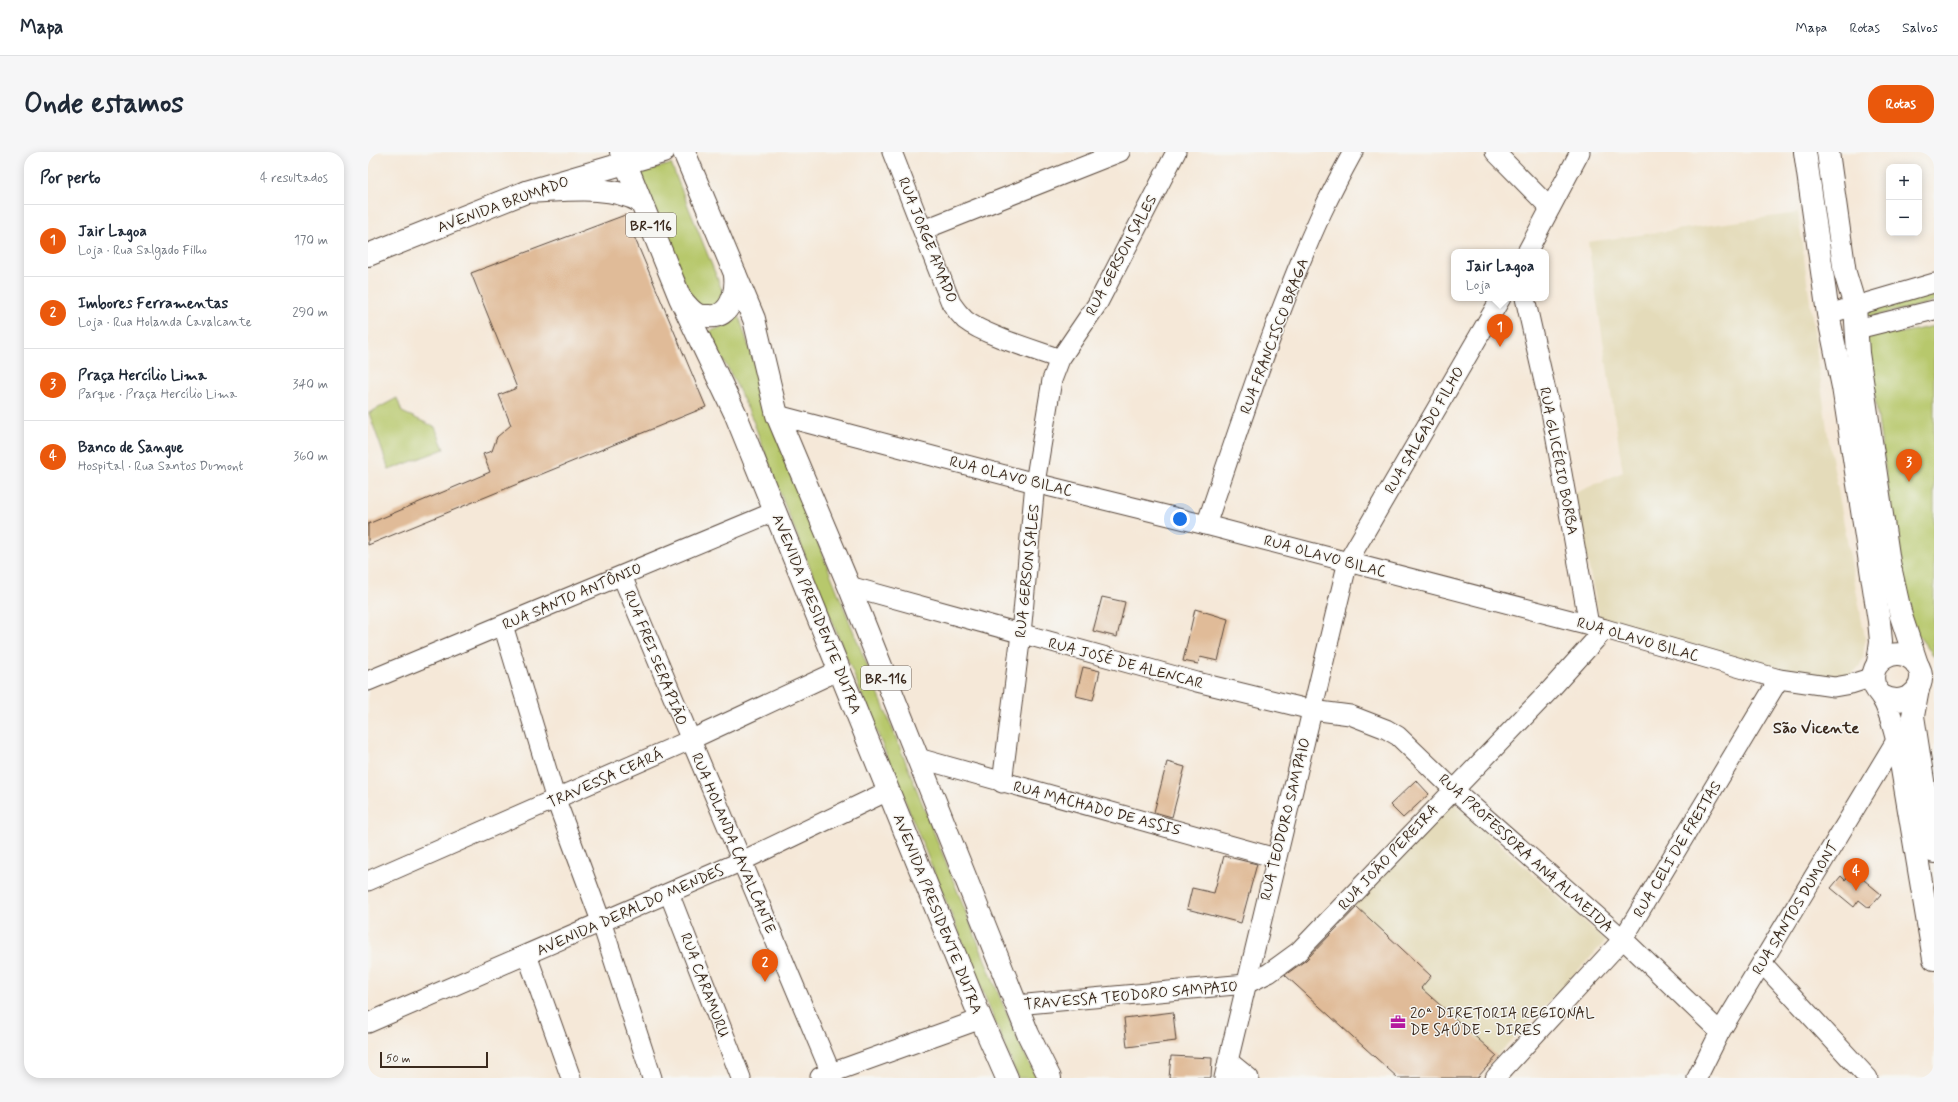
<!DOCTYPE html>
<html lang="pt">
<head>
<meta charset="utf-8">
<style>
  :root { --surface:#fff; --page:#f6f6f7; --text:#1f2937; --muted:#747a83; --line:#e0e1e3; --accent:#ea580c }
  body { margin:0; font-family:Mynerve,sans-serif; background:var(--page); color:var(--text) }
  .controls { position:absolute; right:12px; top:12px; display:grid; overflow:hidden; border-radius:8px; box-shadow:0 2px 10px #0003 }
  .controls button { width:36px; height:36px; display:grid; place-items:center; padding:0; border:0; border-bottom:1px solid var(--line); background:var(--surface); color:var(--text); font:20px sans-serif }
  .scale { position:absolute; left:12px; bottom:10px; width:108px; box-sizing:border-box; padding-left:4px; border:2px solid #3b2a1e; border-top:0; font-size:11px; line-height:14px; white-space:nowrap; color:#3b2a1e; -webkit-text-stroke:3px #f6f6f2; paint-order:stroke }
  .you { position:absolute; left:812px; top:367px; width:14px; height:14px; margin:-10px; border:3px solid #fff; border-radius:50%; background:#1a73e8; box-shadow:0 0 0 6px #1a73e833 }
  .badge { display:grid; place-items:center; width:26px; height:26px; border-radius:50%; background:var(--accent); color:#fff; font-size:13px; font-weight:700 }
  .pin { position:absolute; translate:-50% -33px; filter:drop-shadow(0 1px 2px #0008) }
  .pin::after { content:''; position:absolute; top:21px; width:14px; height:12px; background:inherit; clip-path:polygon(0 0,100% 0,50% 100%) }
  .popup { position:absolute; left:1083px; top:97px; width:98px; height:52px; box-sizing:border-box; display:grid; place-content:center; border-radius:8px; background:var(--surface); filter:drop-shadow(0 1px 3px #0005); font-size:13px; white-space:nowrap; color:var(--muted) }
  .popup b { font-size:15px; color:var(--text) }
  .popup::after { content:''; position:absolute; left:50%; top:100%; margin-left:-8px; border:8px solid transparent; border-top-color:var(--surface) }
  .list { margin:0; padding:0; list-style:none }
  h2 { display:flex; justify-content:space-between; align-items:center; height:52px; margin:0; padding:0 16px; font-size:17px }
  h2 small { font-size:13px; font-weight:400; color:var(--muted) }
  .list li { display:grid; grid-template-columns:26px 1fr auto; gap:12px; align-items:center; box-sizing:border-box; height:72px; padding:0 16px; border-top:1px solid var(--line) }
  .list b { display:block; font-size:15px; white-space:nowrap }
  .list p { margin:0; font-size:13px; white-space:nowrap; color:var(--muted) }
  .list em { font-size:13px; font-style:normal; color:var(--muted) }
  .map { position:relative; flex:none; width:1566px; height:926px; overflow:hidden; border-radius:16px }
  header { display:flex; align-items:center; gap:24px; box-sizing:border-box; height:56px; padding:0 20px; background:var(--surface); border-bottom:1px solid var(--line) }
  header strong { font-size:19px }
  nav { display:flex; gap:22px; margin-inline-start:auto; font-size:14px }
  .intro { display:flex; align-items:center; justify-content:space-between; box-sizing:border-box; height:96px; padding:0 24px }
  h1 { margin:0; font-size:28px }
  .button { padding:10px 18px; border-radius:16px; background:var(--accent); color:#fff; font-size:14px; font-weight:700 }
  main { display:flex; gap:24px; padding:0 24px }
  aside { flex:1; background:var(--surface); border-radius:16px; box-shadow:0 2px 10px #0003 }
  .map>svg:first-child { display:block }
  .built { fill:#e4dbba }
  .green { fill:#b7c86c; stroke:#797945 }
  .building { fill:#e0bb98 }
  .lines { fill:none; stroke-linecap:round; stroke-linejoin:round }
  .minor-casing { stroke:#57463a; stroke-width:21 }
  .major-casing { stroke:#57463a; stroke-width:24 }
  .highway-casing { stroke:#57463a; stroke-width:24 }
  .minor { stroke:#fff; stroke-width:19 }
  .major { stroke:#fff; stroke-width:22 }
  .highway { stroke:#fff; stroke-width:22 }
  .labels { text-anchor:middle; stroke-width:3; stroke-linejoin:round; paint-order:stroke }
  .shield { fill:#f6f6f2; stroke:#73675e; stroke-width:1 }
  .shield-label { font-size:14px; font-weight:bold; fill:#3b2a1e }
  .street-label { font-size:15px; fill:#3b2a1e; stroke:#f6f6f2 }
  .poi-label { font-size:15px; fill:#3b2a1e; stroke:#f6f6f2; text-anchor:start }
  .neighbourhood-label { font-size:16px; font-weight:bold; fill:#3b2a1e; stroke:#f6f6f2 }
</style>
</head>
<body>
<header>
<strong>Mapa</strong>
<nav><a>Mapa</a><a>Rotas</a><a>Salvos</a></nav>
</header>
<div class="intro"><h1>Onde estamos</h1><a class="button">Rotas</a></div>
<main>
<aside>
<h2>Por perto<small>4 resultados</small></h2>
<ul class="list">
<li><span class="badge">1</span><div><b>Jair Lagoa</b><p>Loja · Rua Salgado Filho</p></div><em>170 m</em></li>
<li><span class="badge">2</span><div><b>Imbores Ferramentas</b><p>Loja · Rua Holanda Cavalcante</p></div><em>290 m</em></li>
<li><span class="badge">3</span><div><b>Praça Hercílio Lima</b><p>Parque · Praça Hercílio Lima</p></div><em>340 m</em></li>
<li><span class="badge">4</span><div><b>Banco de Sangue</b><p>Hospital · Rua Santos Dumont</p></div><em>360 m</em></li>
</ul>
</aside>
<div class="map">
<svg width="1566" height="926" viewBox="0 0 1566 926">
  <rect width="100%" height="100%" fill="#f6f6f2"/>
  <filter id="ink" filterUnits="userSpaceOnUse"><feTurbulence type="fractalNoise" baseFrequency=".025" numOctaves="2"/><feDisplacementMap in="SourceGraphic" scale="8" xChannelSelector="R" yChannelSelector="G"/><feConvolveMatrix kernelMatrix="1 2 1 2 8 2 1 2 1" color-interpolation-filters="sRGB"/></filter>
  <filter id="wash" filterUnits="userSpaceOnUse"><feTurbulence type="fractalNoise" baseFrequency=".012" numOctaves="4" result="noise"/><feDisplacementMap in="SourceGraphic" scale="16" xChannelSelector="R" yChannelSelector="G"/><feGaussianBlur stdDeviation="0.9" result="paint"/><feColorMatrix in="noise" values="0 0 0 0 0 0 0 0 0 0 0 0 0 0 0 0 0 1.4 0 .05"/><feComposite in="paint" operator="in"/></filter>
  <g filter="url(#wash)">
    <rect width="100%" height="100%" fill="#f5e8d8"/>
    <g class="built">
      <polygon points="1430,61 1460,284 1497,486 1495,507 1490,516 1483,523 1469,527 1449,526 1232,468 1205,342 1255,320 1220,90"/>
      <polygon points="1080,645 1238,789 1129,904 1053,836 1063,823 986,752"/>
    </g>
    <g class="green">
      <polygon points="303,12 356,143 353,153 328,157 271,21"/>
      <polygon points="1566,138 1566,150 1498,166 1497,163 1499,157"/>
      <polygon points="371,164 418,311 631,843 654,897 669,926 650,926 417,354 384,266 366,228 340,180 362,172"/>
      <polygon points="1520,173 1533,181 1566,174 1566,504 1546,478 1538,460 1498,184"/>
      <polygon points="29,246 34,260 67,275 76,297 21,318 1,261"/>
    </g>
    <g id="blocks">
      <g class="building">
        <polygon points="257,63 338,255 0,393 0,372 122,320 115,302 124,299 129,285 143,273 131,243 149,236 103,121"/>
        <polygon points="734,445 757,450 749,485 725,479"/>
        <polygon points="827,457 860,467 850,509 832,505 830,512 815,509"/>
        <polygon points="715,515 732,519 725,548 708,544"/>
        <polygon points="799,610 817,615 804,665 786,660"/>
        <polygon points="1048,628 1061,642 1035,666 1022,653"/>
        <polygon points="856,704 889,712 873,771 819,757 824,736 846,741"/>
        <polygon points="1485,719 1513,742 1501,756 1491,748 1486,755 1463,736 1473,724 1477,728"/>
        <polygon points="989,755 1063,824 1053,836 1129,904 1109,926 1030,926 917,823 938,808"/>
        <polygon points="805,860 808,889 759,895 756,866"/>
        <polygon points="803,904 844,906 843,926 801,926"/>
      </g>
    </g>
  </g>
  <g filter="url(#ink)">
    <use href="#blocks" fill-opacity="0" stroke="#57463a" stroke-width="1"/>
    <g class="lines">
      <g class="minor-casing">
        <g id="minor">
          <path d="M524 0 583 151C587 157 592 163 597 168 616 183 667 198 692 207"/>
          <polyline points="1127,0 1182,56"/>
          <polyline points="555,78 752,0"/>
          <polyline points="1159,100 1212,0"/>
          <polyline points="1157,146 1184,265 1221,473"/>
          <polyline points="1460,162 1566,131"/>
          <polyline points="1489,177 1566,158"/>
          <polyline points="409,263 667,331 838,373 1237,477 1411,527 1466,535 1483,532 1505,525"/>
          <path d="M838 373C874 268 908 161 954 60 964 39 974 20 985 0"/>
          <polyline points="254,424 465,926"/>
          <polyline points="481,434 829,530 944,558 982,563 1018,577 1030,584 1085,637 1255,787 1352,880"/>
          <polyline points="135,473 188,648 233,769 284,926"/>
          <polyline points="0,529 408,359"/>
          <polyline points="550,606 908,706"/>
          <polyline points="634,631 653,482 667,331 684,228 692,207 730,151 808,0"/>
          <polyline points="0,729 322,588 472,518"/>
          <polyline points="301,741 373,926"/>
          <polyline points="159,803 203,926"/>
          <polyline points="1394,811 1500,926"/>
          <polyline points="648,853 878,832 901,821 930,800 1182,538 1237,477"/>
          <polyline points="0,871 374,709 520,639"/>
          <polyline points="860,909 881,926"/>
          <polyline points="452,925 613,867"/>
          <polyline points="856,926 980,409 1133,146"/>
          <polyline points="1127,926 1255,787 1411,527"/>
          <polyline points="1329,926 1352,880 1529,587"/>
        </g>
      </g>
      <g class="major-casing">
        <g id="major">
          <polyline points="1437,0 1460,162 1475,235 1511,469 1513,489 1510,511"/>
          <polyline points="1460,0 1477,121 1487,154 1490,201 1521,410 1533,464 1550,515"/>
          <polyline points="0,103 158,40 295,0"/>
          <polyline points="1550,537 1545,564 1566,700"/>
          <path d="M1514 544C1543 559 1566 527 1545 508 1528 493 1500 509 1506 532 1507 537 1511 540 1514 545 1522 557 1525 573 1529 587L1566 807"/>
        </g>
      </g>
      <g class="highway-casing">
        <g id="highway">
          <polyline points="253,0 312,146 367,261 613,867 639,926"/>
          <polyline points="316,0 386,167 409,263 481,434 660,882 682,926"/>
          <path d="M158 40C194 39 242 31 273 50"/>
          <path d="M314 148C318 153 322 158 328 162 331 164 336 164 340 164 363 167 369 139 367 122"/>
        </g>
      </g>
      <use href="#minor" class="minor"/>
      <use href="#major" class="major"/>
      <use href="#highway" class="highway"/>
    </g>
  </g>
  <defs>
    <g id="office-bare" transform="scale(1.2)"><path d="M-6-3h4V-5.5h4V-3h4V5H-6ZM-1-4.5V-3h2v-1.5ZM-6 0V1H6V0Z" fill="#b5179e" stroke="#f6f6f2" stroke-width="2.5" paint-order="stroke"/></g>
  </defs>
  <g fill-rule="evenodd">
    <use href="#office-bare" x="1030" y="870"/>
  </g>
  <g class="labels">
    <g class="shield">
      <rect x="258" y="61" width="50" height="24" rx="3"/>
      <rect x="493" y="514" width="50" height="24" rx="3"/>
    </g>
    <g class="shield-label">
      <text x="283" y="78">BR-116</text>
      <text x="518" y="531">BR-116</text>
    </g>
    <g class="street-label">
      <text transform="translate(135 52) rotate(-20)" y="5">AVENIDA BRUMADO</text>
      <text transform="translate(560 88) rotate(68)" y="5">RUA JORGE AMADO</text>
      <text transform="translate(753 103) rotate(-62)" y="5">RUA GERSON SALES</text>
      <text transform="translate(906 184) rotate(-69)" y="5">RUA FRANCISCO BRAGA</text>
      <text transform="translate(1056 278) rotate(-60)" y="5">RUA SALGADO FILHO</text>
      <text transform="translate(1191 309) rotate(79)" y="5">RUA GLICÉRIO BORBA</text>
      <text transform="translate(643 324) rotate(14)" y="5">RUA OLAVO BILAC</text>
      <text transform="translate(957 404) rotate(15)" y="5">RUA OLAVO BILAC</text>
      <text transform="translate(659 419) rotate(-84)" y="5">RUA GERSON SALES</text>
      <text transform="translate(204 444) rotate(-23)" y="5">RUA SANTO ANTÔNIO</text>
      <text transform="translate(449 462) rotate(68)" y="5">AVENIDA PRESIDENTE DUTRA</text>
      <text transform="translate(1270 487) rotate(16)" y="5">RUA OLAVO BILAC</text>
      <text transform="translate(288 506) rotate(68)" y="5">RUA FREI SERAPIÃO</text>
      <text transform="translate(758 511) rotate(15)" y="5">RUA JOSÉ DE ALENCAR</text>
      <text transform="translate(237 626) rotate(-24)" y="5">TRAVESSA CEARÁ</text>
      <text transform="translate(729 656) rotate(15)" y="5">RUA MACHADO DE ASSIS</text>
      <text transform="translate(917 667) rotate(-76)" y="5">RUA TEODORO SAMPAIO</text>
      <text transform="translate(366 691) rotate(67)" y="5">RUA HOLANDA CAVALCANTE</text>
      <text transform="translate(1309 697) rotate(-59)" y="5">RUA CELI DE FREITAS</text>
      <text transform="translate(1158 701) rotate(42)" y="5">RUA PROFESSORA ANA ALMEIDA</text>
      <text transform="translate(1020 705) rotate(-47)" y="5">RUA JOÃO PEREIRA</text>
      <text transform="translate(1427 756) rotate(-59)" y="5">RUA SANTOS DUMONT</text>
      <text transform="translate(262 758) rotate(-24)" y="5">AVENIDA DERALDO MENDES</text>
      <text transform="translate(570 762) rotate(68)" y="5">AVENIDA PRESIDENTE DUTRA</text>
      <text transform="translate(337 833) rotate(69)" y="5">RUA CARAMURU</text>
      <text transform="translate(763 843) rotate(-5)" y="5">TRAVESSA TEODORO SAMPAIO</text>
    </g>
    <g class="poi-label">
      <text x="1042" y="866">20ª DIRETORIA REGIONAL<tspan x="1042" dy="17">DE SAÚDE - DIRES</tspan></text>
    </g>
    <g class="neighbourhood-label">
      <text x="1448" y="581">São Vicente</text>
    </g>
  </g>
</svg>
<div class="controls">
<button>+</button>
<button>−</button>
</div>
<div class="scale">50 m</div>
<div class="you"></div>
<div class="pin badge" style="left:1132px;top:195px">1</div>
<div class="popup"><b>Jair Lagoa</b>Loja</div>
<div class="pin badge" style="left:397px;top:830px">2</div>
<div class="pin badge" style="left:1541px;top:330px">3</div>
<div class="pin badge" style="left:1488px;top:739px">4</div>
</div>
</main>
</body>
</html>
